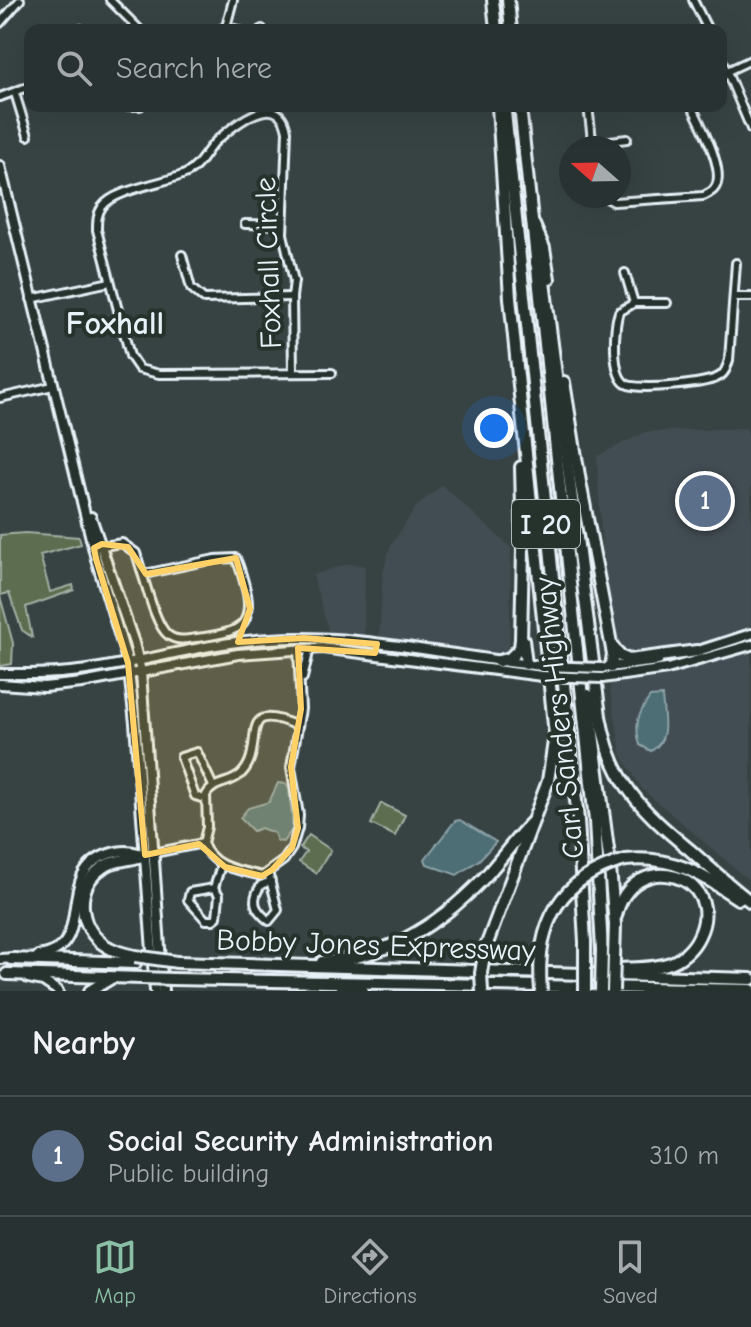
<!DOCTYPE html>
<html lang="en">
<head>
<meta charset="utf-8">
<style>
  :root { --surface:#293232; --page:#353e3e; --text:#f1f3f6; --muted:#a5aaac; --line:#454d4d; --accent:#8abfa5 }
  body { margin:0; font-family:"Comic Neue",sans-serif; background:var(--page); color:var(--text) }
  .compass { position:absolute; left:559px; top:136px; width:72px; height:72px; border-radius:50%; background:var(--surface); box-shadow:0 8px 32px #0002; rotate:290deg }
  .you { position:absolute; left:494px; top:428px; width:28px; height:28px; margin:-20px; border:6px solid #fff; border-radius:50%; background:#1a73e8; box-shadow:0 0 0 12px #1a73e833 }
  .badge { display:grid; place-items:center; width:52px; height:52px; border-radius:50%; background:var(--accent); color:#fff; font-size:26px; font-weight:700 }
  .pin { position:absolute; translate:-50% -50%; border:4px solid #fff; box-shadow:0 2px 8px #0006 }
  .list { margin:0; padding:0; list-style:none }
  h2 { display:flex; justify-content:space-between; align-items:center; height:104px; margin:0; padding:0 32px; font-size:34px }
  h2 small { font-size:26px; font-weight:400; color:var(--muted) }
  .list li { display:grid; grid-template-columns:52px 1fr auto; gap:24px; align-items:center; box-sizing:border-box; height:120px; padding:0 32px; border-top:2px solid var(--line) }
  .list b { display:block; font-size:30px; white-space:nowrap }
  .list p { margin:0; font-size:26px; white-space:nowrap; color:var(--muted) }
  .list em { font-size:26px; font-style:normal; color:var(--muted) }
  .icon { flex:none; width:44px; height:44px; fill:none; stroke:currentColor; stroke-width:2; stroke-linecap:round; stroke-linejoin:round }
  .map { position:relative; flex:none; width:751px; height:991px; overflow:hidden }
  .search { position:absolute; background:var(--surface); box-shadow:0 8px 32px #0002; left:24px; right:24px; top:24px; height:88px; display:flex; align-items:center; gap:20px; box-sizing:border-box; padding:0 28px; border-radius:16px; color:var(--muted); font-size:30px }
  .sheet { height:224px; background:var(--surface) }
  nav { display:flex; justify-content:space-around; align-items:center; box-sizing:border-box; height:112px; border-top:2px solid var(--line); background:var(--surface); font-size:22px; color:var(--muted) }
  nav a { display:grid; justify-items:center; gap:4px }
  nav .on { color:var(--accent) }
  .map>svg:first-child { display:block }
  .built { fill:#434e52 }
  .green { fill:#5d6d4f; stroke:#a2afa4; stroke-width:2 }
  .water { fill:#4e6e74; stroke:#8ca2a9; stroke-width:2 }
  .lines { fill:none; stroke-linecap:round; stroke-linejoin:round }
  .minor-casing { stroke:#e8f1f8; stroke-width:12 }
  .major-casing { stroke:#e8f1f8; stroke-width:14 }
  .highway-casing { stroke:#e8f1f8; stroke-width:16 }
  .minor { stroke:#26332d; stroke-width:6 }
  .major { stroke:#26332d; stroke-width:8 }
  .highway { stroke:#26332d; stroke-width:10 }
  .major-bridge-casing { stroke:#e8f1f8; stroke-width:14; stroke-linecap:butt }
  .highway-bridge-casing { stroke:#e8f1f8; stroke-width:16; stroke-linecap:butt }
  .major-bridge { stroke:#26332d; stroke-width:8 }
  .highway-bridge { stroke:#26332d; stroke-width:10 }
  .marked { fill:#ffd166; fill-opacity:0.2; stroke:#ffd166; stroke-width:6; stroke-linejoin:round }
  .labels { text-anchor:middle; stroke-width:8; stroke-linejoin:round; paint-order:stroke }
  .shield { fill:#26332d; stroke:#aeb8bb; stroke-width:2 }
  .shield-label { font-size:28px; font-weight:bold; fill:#e8f1f8 }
  .street-label { font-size:30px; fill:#e8f1f8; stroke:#26332d }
  .neighbourhood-label { font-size:32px; font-weight:bold; fill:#e8f1f8; stroke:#26332d }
</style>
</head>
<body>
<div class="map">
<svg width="751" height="991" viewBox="0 0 751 991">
  <rect width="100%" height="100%" fill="#374343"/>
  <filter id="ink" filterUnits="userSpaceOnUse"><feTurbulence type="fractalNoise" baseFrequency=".0125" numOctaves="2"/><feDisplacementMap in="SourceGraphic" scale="16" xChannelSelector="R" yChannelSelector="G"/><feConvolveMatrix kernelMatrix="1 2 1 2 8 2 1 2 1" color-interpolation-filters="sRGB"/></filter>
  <g filter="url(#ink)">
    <g class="built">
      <polygon points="746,428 751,442 751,882 642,789 622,756 610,690 597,456 646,432"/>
      <polygon points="442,485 511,548 509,657 502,659 379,642 383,573 390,547 416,507"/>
      <polygon points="348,564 365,566 364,638 330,636 313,575"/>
    </g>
    <g class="green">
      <polygon points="25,533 79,537 81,544 40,555 50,592 73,585 74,590 26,607 32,637 22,630 9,593 0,595 0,535"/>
      <polygon points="0,596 13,643 12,664 0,666"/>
      <polygon points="381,803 405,815 395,836 371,824"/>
      <polygon points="309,835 331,850 316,873 299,862 306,852 300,848"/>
    </g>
    <g class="water">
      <path d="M662 696C663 715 671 740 651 751L640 745C634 724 638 714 650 697Z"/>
      <polygon points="278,783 286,784 289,789 293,828 283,842 277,841 274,833 261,828 253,831 240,818 248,808 269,802"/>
      <polygon points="460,820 496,842 479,860 457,875 427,864 425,859 455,821"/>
    </g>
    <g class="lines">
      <g class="minor-casing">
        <g id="minor">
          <polyline points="110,0 140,30"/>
          <polyline points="693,0 708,30"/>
          <polyline points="0,23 20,0"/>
          <polyline points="226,27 239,30"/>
          <polyline points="80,30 81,29"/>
          <polyline points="218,30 226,27 233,0"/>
          <polyline points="260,30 262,29"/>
          <polyline points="721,58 751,129"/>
          <polyline points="721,74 751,60"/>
          <polyline points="15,93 28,136"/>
          <polyline points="0,97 30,86"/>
          <polyline points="122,106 140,106"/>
          <polyline points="588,106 593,148"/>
          <polyline points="593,143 627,139"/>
          <path d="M602 196 614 202 703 196C704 196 713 191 714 189 728 173 700 124 692 106"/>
          <polyline points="245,224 283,225"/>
          <polyline points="182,255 191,288 204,299 292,297"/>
          <polyline points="625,273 634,303"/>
          <polyline points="734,297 751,297"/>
          <polyline points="31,299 110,282"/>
          <path d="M667 303H634L619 312C614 326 611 375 626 384 637 391 710 384 720 376 725 373 727 367 729 360L736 263"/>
          <path d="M293 373 292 297 294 281 283 234 287 131C279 87 233 126 216 141 206 150 200 167 187 173 167 183 114 189 102 207 97 214 97 222 97 230L130 356 139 369 159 374 332 373"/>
          <polyline points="0,398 53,386"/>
          <path d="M97 547 122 543 136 553 142 573H149L215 559 236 558C241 570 244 581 247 594 253 629 234 632 204 637 192 638 178 643 168 635 156 626 147 588 142 573"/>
          <polyline points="303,678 310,648"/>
          <polyline points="205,799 195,796 181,757 197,752 213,786"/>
          <path d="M203 843C212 868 239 870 262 876L284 860 292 848 298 828 299 815 291 767 301 709 298 649"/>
          <path d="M203 843 207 827 206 795C215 780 231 785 242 773 267 747 234 698 297 726"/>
          <polyline points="154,853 203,843"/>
          <path d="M268 872 278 910 269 921C255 910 250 901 261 885L271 881"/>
          <polyline points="214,888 219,895 217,917 213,920 206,920 188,900 190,892 214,888 221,865"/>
        </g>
      </g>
      <g class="major-casing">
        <g id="major">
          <polyline points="0,166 96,559 128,663 135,723 155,991"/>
          <polyline points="91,517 134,643 141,672 163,991"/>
          <polyline points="695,652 751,634"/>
          <polyline points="608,667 658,661"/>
          <path d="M0 674C27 674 52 675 79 671 143 663 206 642 270 639 361 633 452 657 542 666"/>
          <polyline points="602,678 667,669 751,645"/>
          <polyline points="0,684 44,687 82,683 238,654 322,648 542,676"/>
          <path d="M38 956C99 948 51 873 109 854 122 850 132 850 145 855"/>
          <polyline points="0,959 16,958"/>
          <polyline points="28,978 43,981 58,991"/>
        </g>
      </g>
      <g class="highway-casing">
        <g id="highway">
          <polyline points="493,0 496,30"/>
          <polyline points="508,0 511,30"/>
          <polyline points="520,106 595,821 602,950"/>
          <polyline points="505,112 578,820 585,942"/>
          <polyline points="534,225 544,248 549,279"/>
          <path d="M536 263 543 274 600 716C611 781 641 810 690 850 710 868 730 886 751 902"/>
          <polyline points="564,382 580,482 613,654 611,667"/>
          <polyline points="523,640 526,664"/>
          <polyline points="613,647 620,656 629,660 697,651"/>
          <polyline points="499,661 510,658 520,648 521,639 523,550 521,467"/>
          <polyline points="588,695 609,857 615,925"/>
          <path d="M626 860C671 855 702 874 738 899"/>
          <polyline points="485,949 548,781 555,735 510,298 498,106"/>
          <path d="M135 956C125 954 115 952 106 946 80 930 74 892 98 871 111 859 129 861 145 855"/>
          <polyline points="11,959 135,963"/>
          <polyline points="177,962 751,979"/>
          <path d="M322 962C387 958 439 925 483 879 500 861 514 840 531 823"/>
          <path d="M606 969C625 968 648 970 667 964 681 960 693 949 699 936 728 875 632 845 616 916"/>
          <polyline points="7,974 142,978"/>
          <polyline points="172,979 751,990"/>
          <polyline points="341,987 363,991"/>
          <polyline points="90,991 111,978"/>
        </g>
      </g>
      <use href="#minor" class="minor"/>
      <use href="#major" class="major"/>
      <use href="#highway" class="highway"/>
      <g class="major-bridge-casing">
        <g id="major-bridge">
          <polyline points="542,666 602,668"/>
          <polyline points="542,676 602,678"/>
        </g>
      </g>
      <g class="highway-bridge-casing">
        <g id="highway-bridge">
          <polyline points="135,956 177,962"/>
          <polyline points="142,978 172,979"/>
          <polyline points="482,991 481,973 485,949"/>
          <path d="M541 991C535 925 559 877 626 860"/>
          <polyline points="585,991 585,942"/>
          <polyline points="601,991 602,950"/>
          <polyline points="613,991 615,925"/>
        </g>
      </g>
      <use href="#major-bridge" class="major-bridge"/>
      <use href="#highway-bridge" class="highway-bridge"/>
    </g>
  </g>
  <path class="marked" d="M102 544 128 547 146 574 236 558 250 609 238 642 304 638 377 644 375 653 298 648 301 709 291 767 298 828 292 848 272 870 262 876 225 867 199 844 145 855 128 663 96 559 94 548Z"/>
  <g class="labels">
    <rect class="shield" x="512" y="500" width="68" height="48" rx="6"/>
    <g class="shield-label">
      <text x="546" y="534">I 20</text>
    </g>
    <g class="street-label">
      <text transform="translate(268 263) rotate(-92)" y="10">Foxhall Circle</text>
      <text transform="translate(559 718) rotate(-96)" y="10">Carl Sanders Highway</text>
      <text transform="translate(376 945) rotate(2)" y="10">Bobby Jones Expressway</text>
    </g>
    <g class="neighbourhood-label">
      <text x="115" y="334">Foxhall</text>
    </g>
  </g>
</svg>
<svg class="compass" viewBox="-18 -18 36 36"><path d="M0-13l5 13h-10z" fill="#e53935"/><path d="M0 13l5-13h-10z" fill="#a5aaac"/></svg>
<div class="you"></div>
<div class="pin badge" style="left:705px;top:501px;background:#5c6f8a">1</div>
<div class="search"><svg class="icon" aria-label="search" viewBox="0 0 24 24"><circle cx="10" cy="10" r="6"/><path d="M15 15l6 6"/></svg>Search here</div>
</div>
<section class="sheet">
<h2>Nearby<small></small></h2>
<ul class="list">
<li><span class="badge" style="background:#5c6f8a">1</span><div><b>Social Security Administration</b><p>Public building</p></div><em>310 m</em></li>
</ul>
</section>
<nav>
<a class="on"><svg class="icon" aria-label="map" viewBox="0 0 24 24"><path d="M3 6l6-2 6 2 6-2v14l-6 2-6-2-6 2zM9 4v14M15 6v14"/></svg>Map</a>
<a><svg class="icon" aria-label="directions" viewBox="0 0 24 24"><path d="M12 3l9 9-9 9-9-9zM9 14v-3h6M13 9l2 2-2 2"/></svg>Directions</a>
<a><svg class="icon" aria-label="saved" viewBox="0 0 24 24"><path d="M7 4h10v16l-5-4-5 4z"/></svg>Saved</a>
</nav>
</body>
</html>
